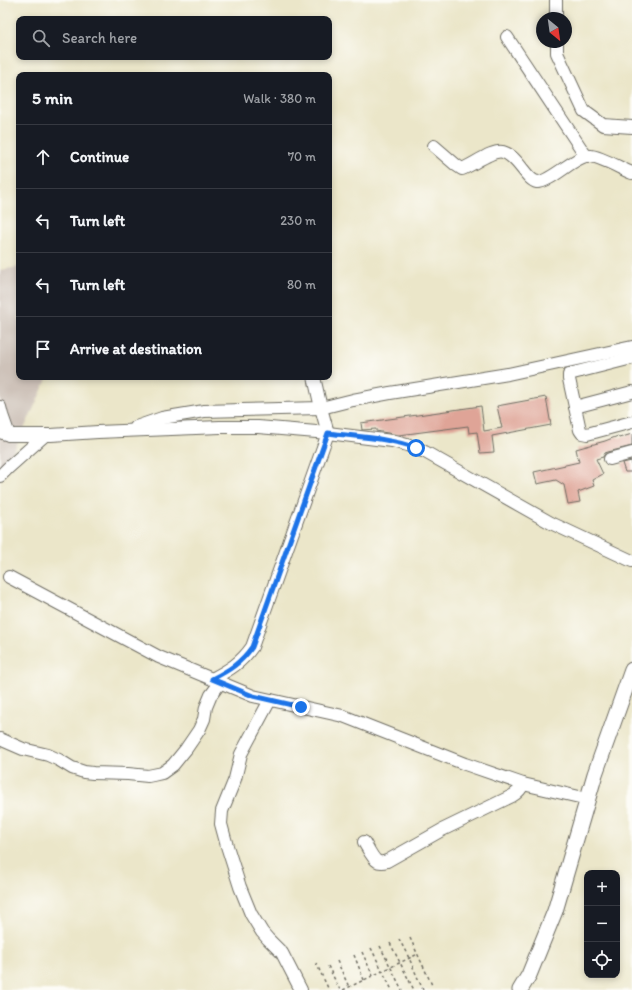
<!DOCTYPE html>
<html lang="en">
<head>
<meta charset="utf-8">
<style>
  :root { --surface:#171b24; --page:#242831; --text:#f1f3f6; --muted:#9ea1a6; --line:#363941 }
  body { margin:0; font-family:Itim,sans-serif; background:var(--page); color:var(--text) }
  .controls { position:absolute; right:12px; bottom:12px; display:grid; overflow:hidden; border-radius:8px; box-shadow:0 2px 6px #0003 }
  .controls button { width:36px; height:36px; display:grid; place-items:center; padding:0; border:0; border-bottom:1px solid var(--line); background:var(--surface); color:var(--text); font:20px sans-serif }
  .compass { position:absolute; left:536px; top:12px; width:36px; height:36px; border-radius:50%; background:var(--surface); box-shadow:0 2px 6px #0003; rotate:151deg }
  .stop { position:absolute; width:12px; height:12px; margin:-9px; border:3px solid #1a73e8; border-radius:50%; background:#fff }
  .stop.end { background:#1a73e8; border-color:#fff; box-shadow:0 1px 4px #0008 }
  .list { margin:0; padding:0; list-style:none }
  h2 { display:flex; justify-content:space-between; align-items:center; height:52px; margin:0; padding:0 16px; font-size:17px }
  h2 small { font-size:13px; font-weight:400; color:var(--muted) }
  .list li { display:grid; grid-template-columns:26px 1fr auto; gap:12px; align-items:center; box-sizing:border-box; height:64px; padding:0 16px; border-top:1px solid var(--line) }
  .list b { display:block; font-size:15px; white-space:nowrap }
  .list em { font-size:13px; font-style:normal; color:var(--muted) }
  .icon { flex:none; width:22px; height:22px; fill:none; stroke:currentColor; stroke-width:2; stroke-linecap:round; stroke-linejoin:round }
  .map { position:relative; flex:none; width:632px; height:990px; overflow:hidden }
  .search { position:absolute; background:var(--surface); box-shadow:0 2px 6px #0003; left:16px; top:16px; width:316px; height:44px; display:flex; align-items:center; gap:10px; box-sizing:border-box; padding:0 14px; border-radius:8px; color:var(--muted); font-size:15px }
  .panel { position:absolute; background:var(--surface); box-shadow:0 2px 6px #0003; left:16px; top:72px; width:316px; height:308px; border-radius:8px }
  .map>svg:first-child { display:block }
  .industrial { fill:#cec2b9 }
  .building { fill:#dfa497 }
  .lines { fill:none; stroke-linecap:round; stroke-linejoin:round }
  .minor-casing { stroke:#6e6c62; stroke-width:14 }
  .major-casing { stroke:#6e6c62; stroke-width:17 }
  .path { stroke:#6e6c62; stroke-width:1.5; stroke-dasharray:3 3; stroke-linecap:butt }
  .minor { stroke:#fff; stroke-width:12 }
  .major { stroke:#fff; stroke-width:15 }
  .route { stroke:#1a73e8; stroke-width:5 }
</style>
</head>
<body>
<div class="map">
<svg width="632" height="990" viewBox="0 0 632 990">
  <rect width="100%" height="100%" fill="#fdfcf7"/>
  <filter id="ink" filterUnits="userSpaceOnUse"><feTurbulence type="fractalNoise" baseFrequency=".025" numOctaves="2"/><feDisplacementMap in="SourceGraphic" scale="8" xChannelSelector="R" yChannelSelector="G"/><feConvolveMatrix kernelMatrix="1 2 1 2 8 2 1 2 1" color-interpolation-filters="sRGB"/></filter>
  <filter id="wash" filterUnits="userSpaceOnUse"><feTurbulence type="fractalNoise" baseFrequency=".012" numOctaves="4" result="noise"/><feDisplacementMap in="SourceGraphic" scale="16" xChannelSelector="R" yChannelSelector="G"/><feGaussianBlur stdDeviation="0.9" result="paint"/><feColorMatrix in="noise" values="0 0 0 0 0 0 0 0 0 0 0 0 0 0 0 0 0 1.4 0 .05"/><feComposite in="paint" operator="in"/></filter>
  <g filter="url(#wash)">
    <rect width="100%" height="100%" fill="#ebe6c9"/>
    <polygon class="industrial" points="19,267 19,377 48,377 0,481 0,270"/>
    <g id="blocks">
      <g class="building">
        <polygon points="546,397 551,425 492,436 494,452 480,453 477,432 469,433 468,426 399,435 376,431 376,429 362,430 361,423 481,406 484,431 502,428 497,406"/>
        <polygon points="632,434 632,446 608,452 605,453 603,457 596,459 603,474 592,480 594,486 578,492 580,502 568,504 564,485 556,480 537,484 534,472 579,462 576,449 605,441 618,436 619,438"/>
        <polygon points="632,461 632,472 625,472 622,463"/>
      </g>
    </g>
  </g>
  <g filter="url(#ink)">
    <use href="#blocks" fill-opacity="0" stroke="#6e6c62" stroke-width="1"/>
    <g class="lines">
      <g class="minor-casing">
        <g id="minor">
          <polyline points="556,0 556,18"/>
          <polyline points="507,37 586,156"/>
          <polyline points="557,42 557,53 584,111 603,125 632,127"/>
          <path d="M434 146 456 165 462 169C473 165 493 149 503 152 518 156 526 180 537 182 549 183 572 159 586 156 597 154 621 169 632 173"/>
          <polyline points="632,358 573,373 569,375 569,379 580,430 582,433 587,434 632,422"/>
          <polyline points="0,407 2,415 9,435"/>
          <polyline points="575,407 632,392"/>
          <polyline points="136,427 162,418 204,411 321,408 353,400 390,393 508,374 632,347"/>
          <polyline points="0,432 9,435 51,435 98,432 220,427 258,427 328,433 392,441 407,445 425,452 551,523 632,561"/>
          <polyline points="610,459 632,453"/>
          <polyline points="0,476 8,468 45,435"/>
          <polyline points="9,577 159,657 253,696 343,716 465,764 523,784 588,799"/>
          <path d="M212 679C229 670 241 663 252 647L328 433 321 408 314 377"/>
          <polyline points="270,700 241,754 235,779 222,811 221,824 227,846 240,887 251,914 262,932 268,939 282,953 301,990"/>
          <polyline points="0,739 23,749 48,755 59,760 72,768 84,772 93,773 128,774 148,776 153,775 162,773 173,765 186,749 199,730 204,719 206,707 211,695 220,683"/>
          <path d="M364 842C367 847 373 859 377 861 380 863 384 862 387 861L442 830 512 796C517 793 521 790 523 784"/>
        </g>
      </g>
      <g class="major-casing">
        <polyline id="major" points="520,990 529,975 555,911 595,774 632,670"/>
      </g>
      <g class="path">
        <polyline points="410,938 432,985"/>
        <polyline points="399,939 409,958 423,990"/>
        <polyline points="390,943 414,990"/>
        <polyline points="380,946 402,990"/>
        <polyline points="371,948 392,990"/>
        <polyline points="362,952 373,976"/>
        <polyline points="354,955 364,980"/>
        <polyline points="337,961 349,987"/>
        <polyline points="316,963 329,990"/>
        <polyline points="328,966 340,990"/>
        <polyline points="343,990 418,954"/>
      </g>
      <use href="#minor" class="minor"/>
      <use href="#major" class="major"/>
    </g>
  </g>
  <g class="lines" filter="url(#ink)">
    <path class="route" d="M301 707 253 696 212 679C229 670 241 663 252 647L328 433C358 437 389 438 416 448"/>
  </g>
</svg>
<div class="controls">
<button>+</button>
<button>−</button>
<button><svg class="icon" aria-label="locate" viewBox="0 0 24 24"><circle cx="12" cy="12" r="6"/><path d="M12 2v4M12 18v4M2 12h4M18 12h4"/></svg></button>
</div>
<svg class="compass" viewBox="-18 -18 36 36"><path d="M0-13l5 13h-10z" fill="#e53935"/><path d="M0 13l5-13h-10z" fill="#9ea1a6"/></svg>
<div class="stop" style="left:416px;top:448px"></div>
<div class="stop end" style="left:301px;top:707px"></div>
<div class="search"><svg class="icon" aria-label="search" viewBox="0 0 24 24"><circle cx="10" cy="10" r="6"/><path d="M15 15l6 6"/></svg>Search here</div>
<section class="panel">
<h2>5 min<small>Walk · 380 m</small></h2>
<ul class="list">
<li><svg class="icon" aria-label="ahead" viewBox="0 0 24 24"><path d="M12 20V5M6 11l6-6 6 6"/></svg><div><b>Continue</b></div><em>70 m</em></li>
<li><svg class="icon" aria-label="left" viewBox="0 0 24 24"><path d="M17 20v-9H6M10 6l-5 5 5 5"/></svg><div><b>Turn left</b></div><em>230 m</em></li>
<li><svg class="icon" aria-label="left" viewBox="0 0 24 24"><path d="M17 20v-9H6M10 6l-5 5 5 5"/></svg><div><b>Turn left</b></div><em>80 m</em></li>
<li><svg class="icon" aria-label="arrive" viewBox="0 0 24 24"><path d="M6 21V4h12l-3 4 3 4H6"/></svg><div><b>Arrive at destination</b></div></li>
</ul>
</section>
</div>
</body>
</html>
